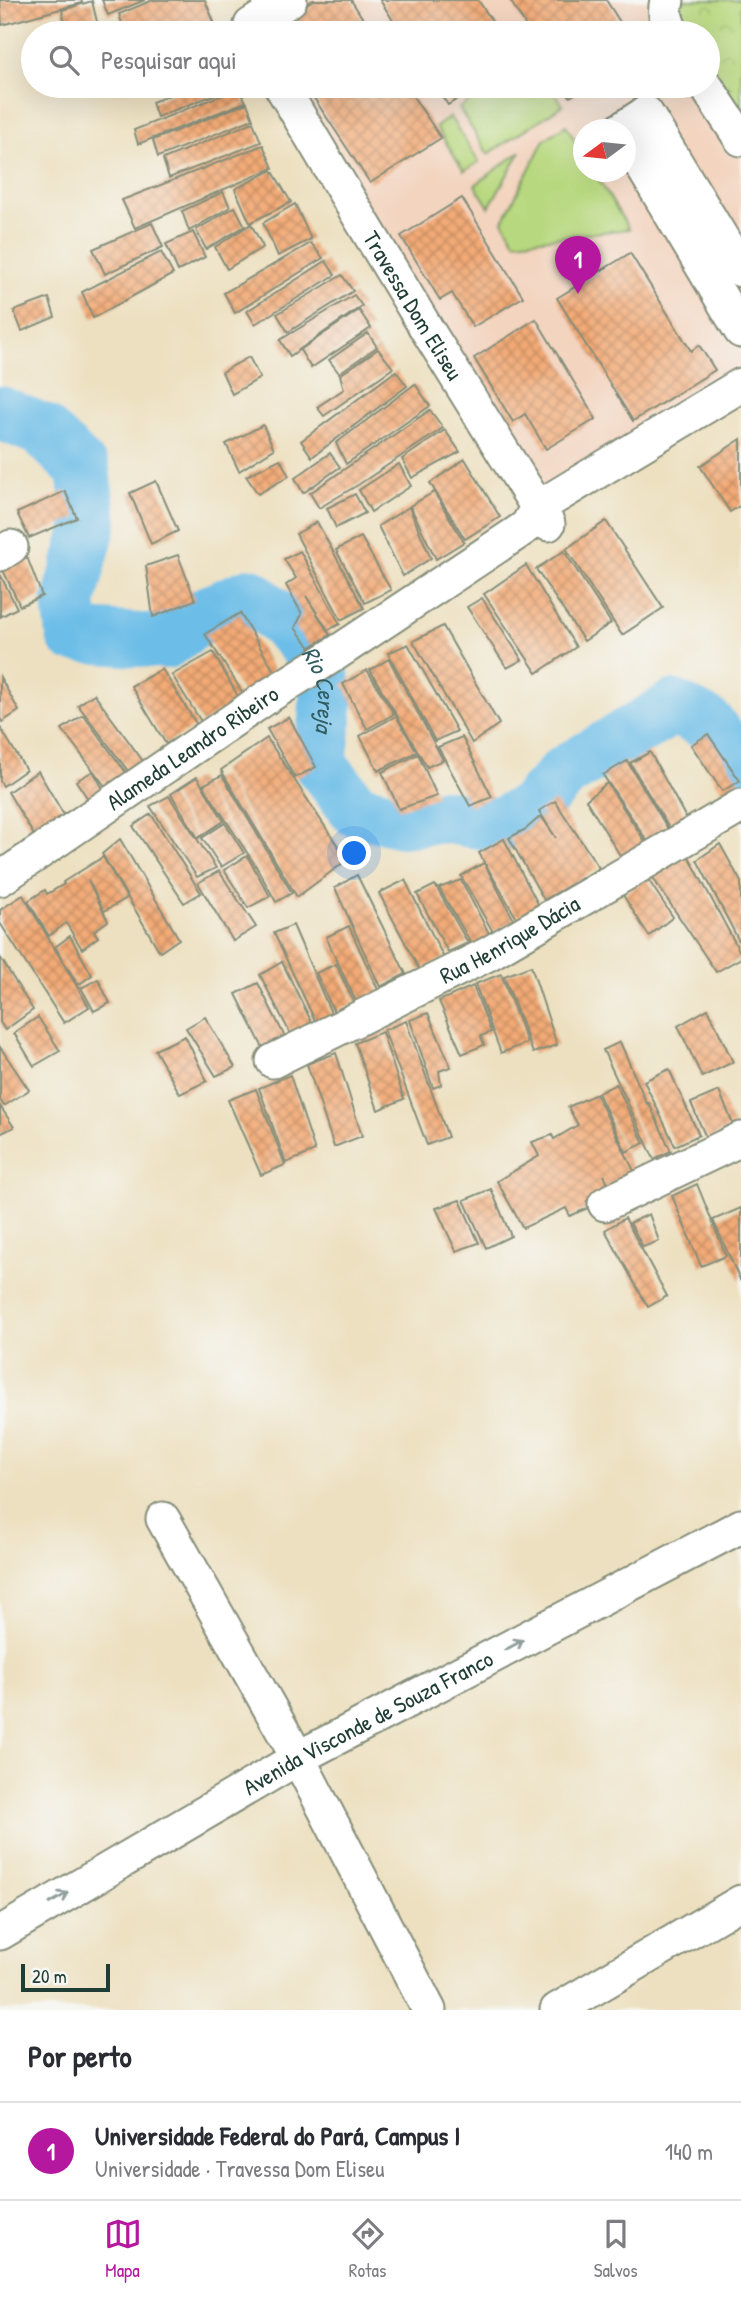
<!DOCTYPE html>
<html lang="pt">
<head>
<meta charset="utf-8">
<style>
  :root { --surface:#fff; --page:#f2f2f3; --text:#2b2b33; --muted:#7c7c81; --line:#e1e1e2; --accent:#b5179e }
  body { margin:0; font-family:"Patrick Hand",sans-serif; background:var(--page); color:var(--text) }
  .compass { position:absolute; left:573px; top:119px; width:63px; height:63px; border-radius:50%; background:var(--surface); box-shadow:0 7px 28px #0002; rotate:255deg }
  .scale { position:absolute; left:21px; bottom:18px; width:89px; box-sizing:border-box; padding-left:7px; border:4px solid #1f3d34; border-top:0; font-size:19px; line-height:24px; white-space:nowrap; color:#1f3d34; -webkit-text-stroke:5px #f6f6f2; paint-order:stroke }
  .you { position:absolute; left:355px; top:854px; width:24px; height:24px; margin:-18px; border:5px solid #fff; border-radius:50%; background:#1a73e8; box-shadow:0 0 0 10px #1a73e833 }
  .badge { display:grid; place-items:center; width:46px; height:46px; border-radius:50%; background:var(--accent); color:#fff; font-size:23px; font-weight:700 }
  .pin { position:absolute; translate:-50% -58px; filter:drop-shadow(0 2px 4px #0008) }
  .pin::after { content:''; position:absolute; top:37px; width:24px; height:21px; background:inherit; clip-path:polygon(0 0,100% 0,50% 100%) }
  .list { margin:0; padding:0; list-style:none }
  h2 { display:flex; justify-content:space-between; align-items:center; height:91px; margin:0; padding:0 28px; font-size:30px }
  h2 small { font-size:23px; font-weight:400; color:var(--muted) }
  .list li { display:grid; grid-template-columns:46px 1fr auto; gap:21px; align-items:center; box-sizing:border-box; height:98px; padding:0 28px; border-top:2px solid var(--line) }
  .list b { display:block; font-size:26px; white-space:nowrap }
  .list p { margin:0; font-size:23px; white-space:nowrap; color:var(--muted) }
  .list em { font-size:23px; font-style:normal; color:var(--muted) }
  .icon { flex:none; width:38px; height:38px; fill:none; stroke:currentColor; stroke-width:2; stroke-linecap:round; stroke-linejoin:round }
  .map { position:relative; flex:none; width:741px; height:2010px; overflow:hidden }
  .search { position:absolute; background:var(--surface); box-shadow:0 7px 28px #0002; left:21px; right:21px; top:21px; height:77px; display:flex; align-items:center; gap:18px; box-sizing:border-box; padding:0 24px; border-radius:38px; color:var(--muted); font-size:26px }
  .sheet { height:189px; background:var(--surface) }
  nav { display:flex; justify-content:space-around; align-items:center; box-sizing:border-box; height:98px; border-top:2px solid var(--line); background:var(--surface); font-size:19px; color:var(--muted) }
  nav a { display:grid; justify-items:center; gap:4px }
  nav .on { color:var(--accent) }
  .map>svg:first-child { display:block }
  .built { fill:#f3d4bf; fill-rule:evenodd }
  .grass { fill:#b8d87f; stroke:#6c8a5a; stroke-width:2 }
  .park { fill:url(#park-crowns); stroke:#6c8a5a; stroke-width:2 }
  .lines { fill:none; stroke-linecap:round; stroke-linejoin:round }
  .river { stroke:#6cbde8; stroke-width:54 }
  .building { fill:url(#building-cross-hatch) }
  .minor-casing { stroke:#868e7a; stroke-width:37 }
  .minor { stroke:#fff; stroke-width:33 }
  .oneway { stroke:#8f9e9a }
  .labels { text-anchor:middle; stroke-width:7; stroke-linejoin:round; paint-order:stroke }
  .street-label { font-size:23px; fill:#1f3d34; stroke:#f6f6f2 }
  .water-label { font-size:24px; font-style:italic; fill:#325d61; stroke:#f6f6f2 }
</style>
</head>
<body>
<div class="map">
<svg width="741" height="2010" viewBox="0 0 741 2010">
  <defs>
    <pattern id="park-crowns" width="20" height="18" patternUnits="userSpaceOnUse" patternTransform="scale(1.75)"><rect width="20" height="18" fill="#b8d87f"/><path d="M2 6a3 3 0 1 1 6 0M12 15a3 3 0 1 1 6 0" fill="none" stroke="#9eba6e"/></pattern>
    <pattern id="building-cross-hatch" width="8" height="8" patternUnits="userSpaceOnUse" patternTransform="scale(1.75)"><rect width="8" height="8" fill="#f3aa76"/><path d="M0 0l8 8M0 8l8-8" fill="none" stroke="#c48c62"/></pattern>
  </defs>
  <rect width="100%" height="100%" fill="#f6f6f2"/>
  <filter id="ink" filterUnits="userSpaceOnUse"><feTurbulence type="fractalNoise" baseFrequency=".0143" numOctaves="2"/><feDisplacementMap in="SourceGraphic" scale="14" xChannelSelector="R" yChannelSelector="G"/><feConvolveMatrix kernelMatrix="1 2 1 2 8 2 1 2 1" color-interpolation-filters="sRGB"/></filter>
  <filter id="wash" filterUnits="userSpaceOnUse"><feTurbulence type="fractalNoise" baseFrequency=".00686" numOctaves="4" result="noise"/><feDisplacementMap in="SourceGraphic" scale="28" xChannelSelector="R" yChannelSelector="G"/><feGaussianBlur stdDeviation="1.57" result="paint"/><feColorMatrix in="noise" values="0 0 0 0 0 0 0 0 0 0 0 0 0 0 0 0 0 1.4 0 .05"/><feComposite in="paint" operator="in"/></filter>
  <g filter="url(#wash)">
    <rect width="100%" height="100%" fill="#ede0c0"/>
    <g class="built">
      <polygon points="250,0 648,0 667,33 261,33"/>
      <path d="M291 86H698L741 157V373L539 499ZM584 130H626V172H584Z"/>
    </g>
    <g class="grass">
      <polygon points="493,86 550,86 563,105 488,154 459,108"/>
      <polygon points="450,117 479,162 464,171 436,127"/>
      <polygon points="566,125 583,154 584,172 594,172 629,229 515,242 503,221 544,140"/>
      <polygon points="521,151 489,207 475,185"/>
    </g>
    <polygon class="park" points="663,0 741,0 741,133 708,77 708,33 682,33"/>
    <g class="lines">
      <path class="river" id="s1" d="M0 413 42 430 83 470 90 523 69 602 73 635 166 642 207 613 250 595C282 621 325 653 326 698 326 720 322 743 320 764L356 810 402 821 442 816 499 825 531 809 565 772 674 707 708 724 741 766"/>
    </g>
    <g id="blocks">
      <g class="building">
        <polygon points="0,0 81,0 82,3 2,25"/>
        <polygon points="102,0 145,0 108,15"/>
        <polygon points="153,0 205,0 214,22 188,33 128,33 145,24 125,33 119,14"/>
        <polygon points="313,0 351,0 372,33 272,33 269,28"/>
        <polygon points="380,0 478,0 500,33 401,33"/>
        <polygon points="510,0 606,0 627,33 530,33"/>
        <polygon points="92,1 98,26 67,33 62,10"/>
        <polygon points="191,86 237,86 157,117 152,102"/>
        <polygon points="306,86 406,86 441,138 370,183"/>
        <polygon points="435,86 479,86 448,105"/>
        <polygon points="563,86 588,86 570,97"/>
        <polygon points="239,88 246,102 138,144 134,130"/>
        <polygon points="247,103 253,119 158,157 153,140"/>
        <polygon points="253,122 261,142 169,178 163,159"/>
        <polygon points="263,145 273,168 135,228 122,200"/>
        <polygon points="272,170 291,202 250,223 235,189"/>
        <polygon points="223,192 230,207 189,231 182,211"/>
        <polygon points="462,198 523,297 473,327 452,293 440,300 401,236"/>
        <polygon points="295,204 311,239 278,256 263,223"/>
        <polygon points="235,207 245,226 206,249 196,230"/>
        <polygon points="152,223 163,247 105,274 93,249"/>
        <polygon points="251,224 263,247 227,269 215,247"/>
        <polygon points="193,232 205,257 178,271 166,244"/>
        <polygon points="311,243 323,258 235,313 224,293"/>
        <polygon points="161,252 173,274 93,318 82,292"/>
        <polygon points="630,253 691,351 699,345 715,370 633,421 557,298"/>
        <polygon points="326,261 335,275 255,324 247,311"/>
        <polygon points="342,275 353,291 288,332 277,314"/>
        <polygon points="354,295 362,306 290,356 280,340"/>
        <polygon points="49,298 55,317 22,331 14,311"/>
        <polygon points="359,310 371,328 311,368 300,350"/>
        <polygon points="536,319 596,419 546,449 525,414 513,422 474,358"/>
        <polygon points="368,333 377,347 339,373 329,360"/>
        <polygon points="378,349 393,368 324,416 317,407 344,389 340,375"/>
        <polygon points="249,357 260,378 232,394 222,372"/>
        <polygon points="396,371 407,386 312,457 301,441"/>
        <polygon points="415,384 430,406 346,464 336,443"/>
        <polygon points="430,410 443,428 358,485 319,508 310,493"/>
        <polygon points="263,425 274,449 239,471 226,444"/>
        <polygon points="445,430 460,452 412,478 402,459"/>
        <polygon points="741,439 741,505 730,512 700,466"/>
        <polygon points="330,453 340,467 303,493 295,478"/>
        <polygon points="280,459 289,476 258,494 246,476"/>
        <polygon points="465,459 500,517 465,539 430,483"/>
        <polygon points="399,464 411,486 371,512 359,490"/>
        <polygon points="156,481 178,531 151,544 130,493"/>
        <polygon points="65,491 77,518 29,538 17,513"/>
        <polygon points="434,492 464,542 436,559 410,506"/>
        <polygon points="355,494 365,513 336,528 327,508"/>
        <polygon points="409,507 431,558 403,576 378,526"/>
        <polygon points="606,521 663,608 622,635 566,549"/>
        <polygon points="317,522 364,608 341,620 296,534"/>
        <polygon points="361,537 391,590 365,603 336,550"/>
        <polygon points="300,551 340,624 328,630 306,596 330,635 310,647 295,628 302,614 286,585 296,578 284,559"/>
        <polygon points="564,551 611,623 584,641 536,569"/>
        <polygon points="178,555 195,600 153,617 146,566"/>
        <polygon points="27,557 42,596 20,606 2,568"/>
        <polygon points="526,565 576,647 537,673 484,594"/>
        <polygon points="0,574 17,608 0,617"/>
        <polygon points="482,598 522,660 507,668 467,607"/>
        <polygon points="240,613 278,678 246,698 205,634"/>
        <polygon points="443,626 499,724 472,743 413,641"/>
        <polygon points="408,644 457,731 435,741 388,653"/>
        <polygon points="213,652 240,700 202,723 172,675"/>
        <polygon points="389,659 443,760 427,767 370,670"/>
        <polygon points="162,669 197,725 166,744 131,686"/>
        <polygon points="367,670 394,714 367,729 343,684"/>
        <polygon points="0,677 19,711 2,722 0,718"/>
        <polygon points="94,694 143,761 129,772 78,705"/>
        <polygon points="83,715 128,775 108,790 62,729"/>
        <polygon points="396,716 417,752 378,771 360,736"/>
        <polygon points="289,717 316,767 295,778 267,729"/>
        <polygon points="0,727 26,770 3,786 0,781"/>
        <polygon points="708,734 740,781 722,791 691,745"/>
        <polygon points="462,737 492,797 470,806 438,747"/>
        <polygon points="267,738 347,860 297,897 221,770"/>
        <polygon points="650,752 686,818 669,828 630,763"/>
        <polygon points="418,754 437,796 399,809 382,772"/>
        <polygon points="627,761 668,829 648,842 603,775"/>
        <polygon points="38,771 68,822 38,842 8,792"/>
        <polygon points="93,771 104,790 88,799 76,781"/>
        <polygon points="222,775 292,893 276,902 257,868 203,785"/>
        <polygon points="197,777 224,821 198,838 171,794"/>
        <polygon points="607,783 646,843 621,857 586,800"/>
        <polygon points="169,796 216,868 197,877 150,806"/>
        <polygon points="555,801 599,868 544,900 509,838 526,829 541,816 556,838 539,811"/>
        <polygon points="151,814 201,893 184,903 133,826"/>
        <polygon points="225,823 244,853 221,867 202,838"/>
        <polygon points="120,839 179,939 160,952 102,854"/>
        <polygon points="504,839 538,904 516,917 479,853"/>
        <polygon points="720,844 741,882 741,945 697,860"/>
        <polygon points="688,855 741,954 741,958 716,972 651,875"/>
        <polygon points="247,856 270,896 248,908 224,870"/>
        <polygon points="103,857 127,898 104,911 88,880 108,921 94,931 98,937 82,949 66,923 49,936 28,901 45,890 47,894 64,884 63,882"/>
        <polygon points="484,863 514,920 493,932 461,876"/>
        <polygon points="219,871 256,927 233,941 198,883"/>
        <polygon points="357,875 406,974 380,987 335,888"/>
        <polygon points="647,878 673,917 649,936 623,895"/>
        <polygon points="405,880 444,958 420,971 379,893"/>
        <polygon points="461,880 492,939 474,948 439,888"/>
        <polygon points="435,885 468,943 448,952 417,894"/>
        <polygon points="23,895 89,1007 64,1023 0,923 0,910"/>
        <polygon points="293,925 334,1020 318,1027 274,933"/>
        <polygon points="349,926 379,992 356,1002 326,937"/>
        <polygon points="70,936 92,975 78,985 55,947"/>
        <polygon points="0,957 33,1010 5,1030 0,1022"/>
        <polygon points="282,962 313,1025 291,1035 260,975"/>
        <polygon points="336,964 354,1003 334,1012 316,973"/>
        <polygon points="531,966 557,1045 533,1053 504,976"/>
        <polygon points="501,974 527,1043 501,1053 475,984"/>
        <polygon points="98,979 110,1003 94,1011 81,988"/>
        <polygon points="258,983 285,1037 263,1048 236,994"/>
        <polygon points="473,986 491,1032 481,1036 484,1045 462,1054 439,1001"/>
        <polygon points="708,1009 733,1062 702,1077 678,1026"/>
        <polygon points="428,1013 451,1067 439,1071 441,1085 433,1088 410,1020"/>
        <polygon points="38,1017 60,1051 34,1066 14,1033"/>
        <polygon points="205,1017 235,1067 216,1076 186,1028"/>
        <polygon points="406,1021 448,1137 427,1145 384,1030"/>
        <polygon points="382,1032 404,1099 378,1110 355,1043"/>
        <polygon points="185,1036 207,1081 180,1094 155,1050"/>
        <polygon points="620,1042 647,1104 649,1103 671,1151 654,1159 603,1050"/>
        <polygon points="0,1047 29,1090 4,1106 0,1100"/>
        <polygon points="336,1053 362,1136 334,1147 307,1064"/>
        <polygon points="669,1069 699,1135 675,1146 644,1081"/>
        <polygon points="290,1075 315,1151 286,1163 259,1088"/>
        <polygon points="616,1084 644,1143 626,1152 598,1093"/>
        <polygon points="256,1089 285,1165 261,1175 228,1100"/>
        <polygon points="719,1091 734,1126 707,1140 691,1103"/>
        <polygon points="596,1094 638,1179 612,1190 604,1175 610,1189 587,1201 590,1207 570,1216 566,1208 523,1228 497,1181 539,1156 532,1142 552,1135 554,1139 578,1125 568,1107"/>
        <polygon points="0,1106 14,1127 0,1134"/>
        <polygon points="697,1184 726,1256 701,1266 672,1196"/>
        <polygon points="491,1189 511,1236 486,1248 464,1200"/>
        <polygon points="460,1200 479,1243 456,1251 436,1208"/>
        <polygon points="741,1208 741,1282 713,1220"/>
        <polygon points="649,1214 659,1241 643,1247 630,1223"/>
        <polygon points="625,1218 667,1296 648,1307 605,1230"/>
      </g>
    </g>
  </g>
  <g filter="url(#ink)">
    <use href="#blocks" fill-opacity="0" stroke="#868e7a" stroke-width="2"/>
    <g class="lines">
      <g class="minor-casing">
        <g id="minor">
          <path d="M667 0C664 12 666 23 673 33"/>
          <polyline points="251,25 290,0"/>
          <path id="s2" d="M281 86 426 328 548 524"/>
          <polyline points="706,86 741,139"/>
          <polyline points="620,130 646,113 741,270"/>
          <polyline points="626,139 741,331"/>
          <polyline points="0,554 11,547"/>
          <path id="s3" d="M0 879 270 695 335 654 517 533 527 526 537 508 741 385"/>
          <path id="s4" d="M273 1061 488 954 741 806"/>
          <polyline points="605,1204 741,1139"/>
          <polyline points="163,1519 298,1758 429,2010"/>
          <path id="s5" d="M0 1933 298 1758 741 1526"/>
          <polyline points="557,2010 741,1902"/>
        </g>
      </g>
      <use href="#minor" class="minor"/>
    </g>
    <defs><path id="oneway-shaft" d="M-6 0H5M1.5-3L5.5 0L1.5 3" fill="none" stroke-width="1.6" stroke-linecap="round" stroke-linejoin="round" transform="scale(1.75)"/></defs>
    <g class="oneway">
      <use href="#oneway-shaft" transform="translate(514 1645) rotate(-28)"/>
      <use href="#oneway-shaft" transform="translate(59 1898) rotate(-30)"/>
    </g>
  </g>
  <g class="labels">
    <g class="street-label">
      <text dy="8" stroke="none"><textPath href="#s2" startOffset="256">Travessa Dom Eliseu</textPath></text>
      <text dy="8" stroke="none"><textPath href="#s3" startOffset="233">Alameda Leandro Ribeiro</textPath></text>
      <text dy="8" stroke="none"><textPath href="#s4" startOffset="266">Rua Henrique Dácia</textPath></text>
      <text dy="8" stroke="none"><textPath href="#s5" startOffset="424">Avenida Visconde de Souza Franco</textPath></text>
    </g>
    <g class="water-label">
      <text dy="8" stroke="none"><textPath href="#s1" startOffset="584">Rio Cereja</textPath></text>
    </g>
  </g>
</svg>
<svg class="compass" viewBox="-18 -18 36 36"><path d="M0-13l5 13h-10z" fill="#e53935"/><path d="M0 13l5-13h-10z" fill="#7c7c81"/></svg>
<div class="scale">20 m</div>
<div class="you"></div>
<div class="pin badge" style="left:578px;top:294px">1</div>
<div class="search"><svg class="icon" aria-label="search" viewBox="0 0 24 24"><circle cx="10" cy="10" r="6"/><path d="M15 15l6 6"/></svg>Pesquisar aqui</div>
</div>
<section class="sheet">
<h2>Por perto<small></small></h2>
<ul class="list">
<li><span class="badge">1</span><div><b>Universidade Federal do Pará, Campus I</b><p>Universidade · Travessa Dom Eliseu</p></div><em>140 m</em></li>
</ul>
</section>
<nav>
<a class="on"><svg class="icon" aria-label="map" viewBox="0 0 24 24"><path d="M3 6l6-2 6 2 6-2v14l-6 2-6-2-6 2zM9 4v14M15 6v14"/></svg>Mapa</a>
<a><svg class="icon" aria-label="directions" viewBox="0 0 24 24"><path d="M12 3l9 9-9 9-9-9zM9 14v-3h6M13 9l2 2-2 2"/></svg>Rotas</a>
<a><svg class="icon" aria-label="saved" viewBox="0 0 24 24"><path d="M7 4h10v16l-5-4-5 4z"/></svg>Salvos</a>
</nav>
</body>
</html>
